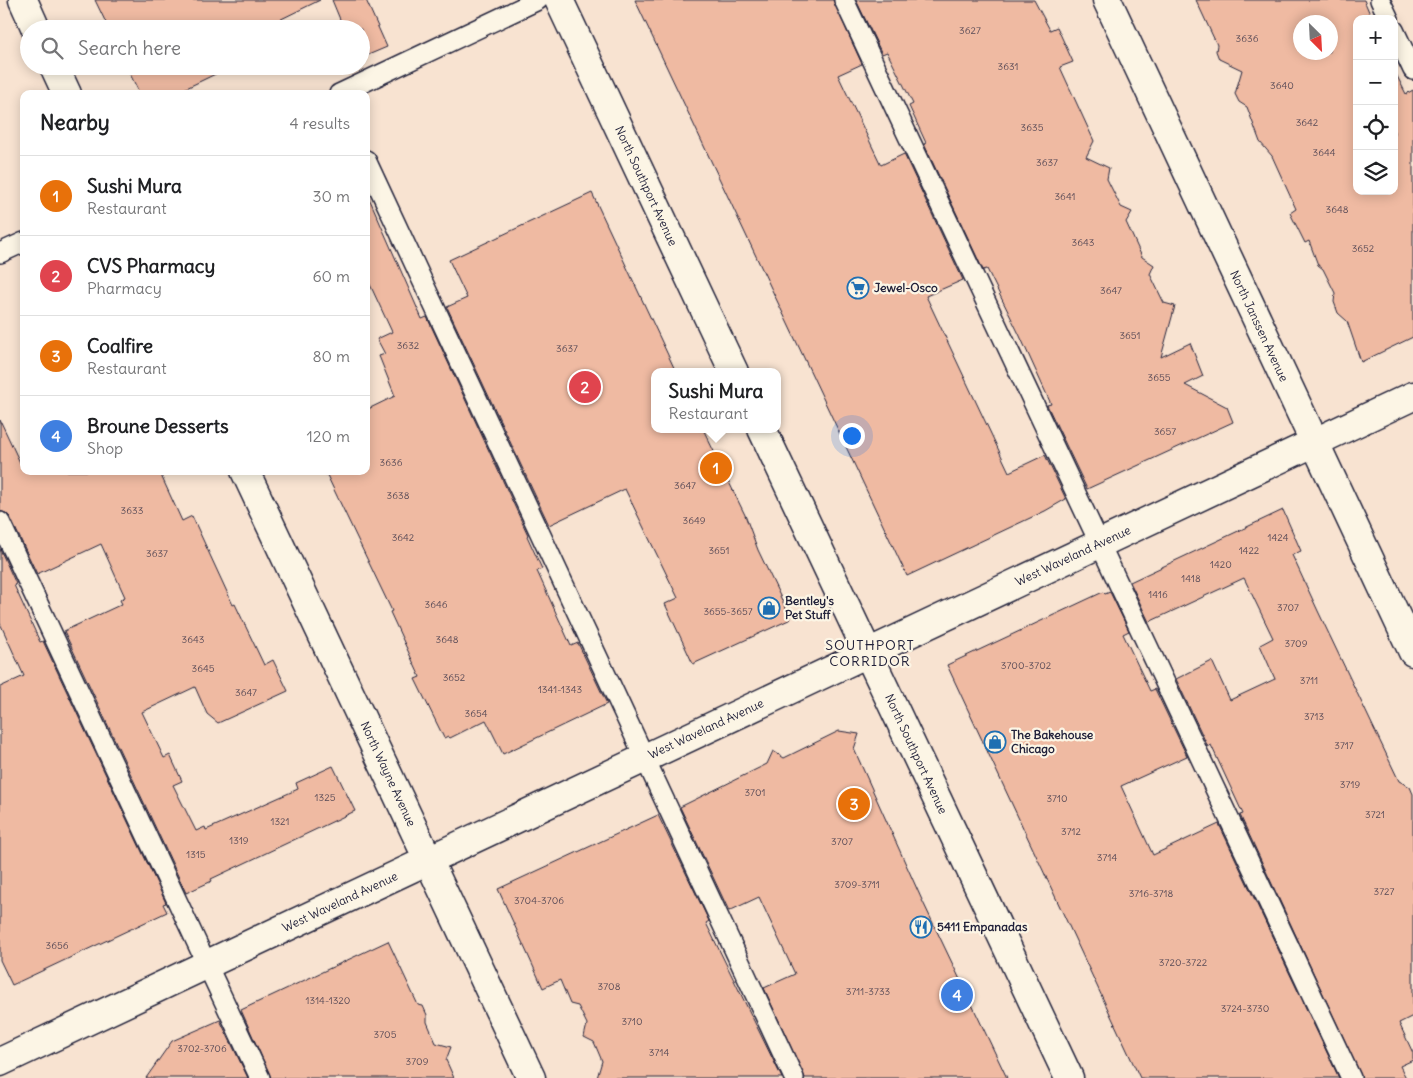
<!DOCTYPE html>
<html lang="en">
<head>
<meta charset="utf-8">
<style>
  :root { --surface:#fff; --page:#f2f2f2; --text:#202124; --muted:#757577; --line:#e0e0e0; --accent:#0f766e }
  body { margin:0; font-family:Delius,sans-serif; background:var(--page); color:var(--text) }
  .controls { position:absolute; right:15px; top:15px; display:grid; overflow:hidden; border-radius:10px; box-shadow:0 2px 12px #0003 }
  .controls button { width:45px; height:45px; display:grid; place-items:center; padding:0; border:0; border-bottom:1px solid var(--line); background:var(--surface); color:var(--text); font:25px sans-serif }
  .compass { position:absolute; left:1293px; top:15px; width:45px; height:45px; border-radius:50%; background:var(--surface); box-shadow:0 2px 12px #0003; rotate:156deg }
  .you { position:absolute; left:851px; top:435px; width:18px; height:18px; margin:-12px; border:4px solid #fff; border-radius:50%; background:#1a73e8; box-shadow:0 0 0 8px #1a73e833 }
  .badge { display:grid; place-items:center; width:32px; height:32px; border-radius:50%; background:var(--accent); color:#fff; font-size:16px; font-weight:700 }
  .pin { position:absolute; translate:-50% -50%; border:2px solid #fff; box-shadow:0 1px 5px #0006 }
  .popup { position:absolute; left:651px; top:368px; width:130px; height:65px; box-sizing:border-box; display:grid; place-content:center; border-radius:10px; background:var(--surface); filter:drop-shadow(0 1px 4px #0005); font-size:16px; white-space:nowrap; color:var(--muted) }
  .popup b { font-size:19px; color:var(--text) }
  .popup::after { content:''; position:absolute; left:50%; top:100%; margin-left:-10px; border:10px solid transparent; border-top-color:var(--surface) }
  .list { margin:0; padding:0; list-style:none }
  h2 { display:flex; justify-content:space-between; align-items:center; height:65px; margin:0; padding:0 20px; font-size:21px }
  h2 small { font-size:16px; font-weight:400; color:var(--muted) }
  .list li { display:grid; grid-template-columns:32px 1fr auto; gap:15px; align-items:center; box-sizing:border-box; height:80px; padding:0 20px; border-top:1px solid var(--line) }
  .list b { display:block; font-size:19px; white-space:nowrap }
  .list p { margin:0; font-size:16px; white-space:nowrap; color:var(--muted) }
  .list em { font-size:16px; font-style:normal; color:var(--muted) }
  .icon { flex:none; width:28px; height:28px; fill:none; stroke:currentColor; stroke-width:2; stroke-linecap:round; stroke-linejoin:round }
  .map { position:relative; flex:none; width:1413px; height:1078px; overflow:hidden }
  .search { position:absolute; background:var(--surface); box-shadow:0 2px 12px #0003; left:20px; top:20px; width:350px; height:55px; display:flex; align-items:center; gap:12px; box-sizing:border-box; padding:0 18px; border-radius:28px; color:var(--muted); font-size:19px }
  .panel { position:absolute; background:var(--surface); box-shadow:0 2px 12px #0003; left:20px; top:90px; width:350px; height:385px; border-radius:10px }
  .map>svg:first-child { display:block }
  .building { fill:#efbaa2; stroke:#22223b; fill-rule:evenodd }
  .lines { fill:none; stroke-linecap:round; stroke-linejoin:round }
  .lane-casing { stroke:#22223b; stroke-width:22 }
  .street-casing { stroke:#22223b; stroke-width:31 }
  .secondary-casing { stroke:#22223b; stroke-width:31 }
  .lane { stroke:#fcf5e5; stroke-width:19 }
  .street { stroke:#fcf5e5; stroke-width:28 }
  .secondary { stroke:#fcf5e5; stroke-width:28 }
  .labels { text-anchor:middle; stroke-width:4.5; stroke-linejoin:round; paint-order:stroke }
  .number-label { font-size:10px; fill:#554855 }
  .street-label { font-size:12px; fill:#22223b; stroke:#fcf5e5 }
  .poi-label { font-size:12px; font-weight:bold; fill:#22223b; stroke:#fcf5e5; text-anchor:start }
  .neighbourhood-label { font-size:14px; letter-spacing:1px; fill:#22223b; stroke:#fcf5e5 }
</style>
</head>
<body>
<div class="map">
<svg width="1413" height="1078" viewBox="0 0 1413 1078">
  <rect width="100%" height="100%" fill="#f8e3d1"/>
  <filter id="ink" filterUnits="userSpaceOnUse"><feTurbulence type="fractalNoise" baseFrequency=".02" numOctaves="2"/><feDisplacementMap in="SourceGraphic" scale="10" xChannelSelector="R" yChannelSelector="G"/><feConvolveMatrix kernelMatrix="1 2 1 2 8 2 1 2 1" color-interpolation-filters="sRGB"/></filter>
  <g filter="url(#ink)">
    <g class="building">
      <polygon points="95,0 320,0 261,29 109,29"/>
      <polygon points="332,0 366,0 387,47 361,58 361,29 344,29"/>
      <polygon points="635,0 833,0 862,64 838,75 881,165 904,154 963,280 926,296 1009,472 1045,455 1066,499 1045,511 907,576"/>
      <polygon points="856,0 1034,0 1050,30 1057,27 1073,62 1060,67 1094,141 1086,157 1109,168 1107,179 1121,207 1132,212 1126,222 1142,257 1154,265 1150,274 1164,303 1175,306 1161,357 1190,343 1203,376 1185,385 1227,407 1233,422 1087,489 1047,405 1051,404 1020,336 987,269 983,270 924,144 926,143 909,106 913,104 887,52 882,54"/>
      <path d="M1196 0H1364L1372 19H1357V191H1394V70L1406 94 1413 90V337L1361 362 1347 321 1338 313 1334 302 1335 293 1323 269 1318 265 1309 241 1305 243 1290 213 1296 209 1272 156 1260 142 1247 107 1239 102 1235 94 1242 70 1219 59 1216 51 1217 45ZM1300 22H1330V52H1300Z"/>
      <polygon points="126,66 232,66 174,94 140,94"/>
      <polygon points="366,191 422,319 427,317 528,535 527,536 542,569 537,571 571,646 578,643 607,704 503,754 486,720 450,738 448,736 444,738 415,679 420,677 390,612 392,611 325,471 366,471 366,410 395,396 379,356 385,354 377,339 392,332 366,276"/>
      <polygon points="592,193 676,372 655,372 655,429 703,429 745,515 758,550 791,619 693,664 665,604 678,598 625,489 549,525 447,307 467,298 449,260"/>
      <polygon points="0,420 24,471 159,471 182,521 192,516 233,605 235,604 264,665 273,660 288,691 218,723 207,714 195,687 142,712 164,758 170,755 182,781 173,785 196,831 205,827 206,830 298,789 296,783 333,766 355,811 211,879 212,881 186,893 64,631 122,604 120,600 125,597 101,544 37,574 10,517 6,513 0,511"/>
      <polygon points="1283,510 1301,551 1292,555 1318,611 1399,781 1410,787 1413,794 1413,1016 1399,1023 1413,1053 1413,1060 1400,1066 1406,1078 1362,1078 1240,815 1243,814 1211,745 1208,747 1176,679 1212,661 1230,700 1275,679 1260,645 1273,638 1244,578 1149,622 1130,582"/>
      <polygon points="0,549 16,584 14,585 40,642 43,641 166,903 163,904 167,912 12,985 0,960 0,687 24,676 0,623"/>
      <polygon points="1103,592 1105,594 1110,592 1129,631 1123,634 1150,691 1155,689 1187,756 1121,786 1153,855 1219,824 1339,1078 1140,1078 947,665"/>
      <polygon points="839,731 859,734 854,749 922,900 1007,1078 805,1078 764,988 795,974 759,897 729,911 680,807 767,764 773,751 784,758"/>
      <polygon points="658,815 709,921 706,923 782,1078 597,1078 602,1061 594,1042 584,1037 587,1024 578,1006 570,1004 560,980 543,988 498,889"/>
      <polygon points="388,941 418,1005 423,1006 427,1015 427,1022 436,1043 451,1047 446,1060 454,1078 271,1078 241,1010"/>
      <polygon points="220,1020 248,1078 146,1078 172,1041"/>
    </g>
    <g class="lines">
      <g class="lane-casing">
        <g id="lane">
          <polyline points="844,0 1351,1078"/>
          <polyline points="1380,0 1389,19"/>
          <polyline points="1394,30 1413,70"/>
          <polyline points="339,94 538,0"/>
          <polyline points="366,160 794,1078"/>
          <polyline points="0,253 24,242"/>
          <polyline points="0,522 260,1078"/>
        </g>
      </g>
      <g class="street-casing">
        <g id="street">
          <polyline points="23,0 36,29"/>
          <polyline points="1107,0 1413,652"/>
          <polyline points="54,66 67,94"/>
          <polyline points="245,471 531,1078"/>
          <polyline points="0,1062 1413,396"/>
        </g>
      </g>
      <g class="secondary-casing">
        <g id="secondary">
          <polyline points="559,0 734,372"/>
          <polyline points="762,429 1069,1078"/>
        </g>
      </g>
      <use href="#lane" class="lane"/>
      <use href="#street" class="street"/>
      <use href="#secondary" class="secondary"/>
    </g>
  </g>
  <defs>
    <g id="supermarket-ring" transform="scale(1.125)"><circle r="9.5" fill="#fcf5e5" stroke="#1f6fb2" stroke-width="1.5"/><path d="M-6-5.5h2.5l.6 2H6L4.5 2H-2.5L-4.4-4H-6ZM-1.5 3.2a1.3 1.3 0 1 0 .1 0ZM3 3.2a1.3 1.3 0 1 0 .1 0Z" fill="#1f6fb2"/></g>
    <g id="shop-ring" transform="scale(1.125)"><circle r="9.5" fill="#fcf5e5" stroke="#1f6fb2" stroke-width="1.5"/><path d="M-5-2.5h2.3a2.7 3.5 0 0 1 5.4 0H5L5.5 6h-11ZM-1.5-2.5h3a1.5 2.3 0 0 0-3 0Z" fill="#1f6fb2"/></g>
    <g id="restaurant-ring" transform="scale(1.125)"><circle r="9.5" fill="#fcf5e5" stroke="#1f6fb2" stroke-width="1.5"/><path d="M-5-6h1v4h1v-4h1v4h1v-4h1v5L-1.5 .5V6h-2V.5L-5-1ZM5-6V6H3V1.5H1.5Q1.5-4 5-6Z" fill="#1f6fb2"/></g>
  </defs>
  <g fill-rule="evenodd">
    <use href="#supermarket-ring" x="858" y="288"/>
    <use href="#shop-ring" x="769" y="608"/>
    <use href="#shop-ring" x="995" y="742"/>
    <use href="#restaurant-ring" x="921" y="927"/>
  </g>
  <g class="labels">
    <g class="number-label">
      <text x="970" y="34">3627</text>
      <text x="1247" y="42">3636</text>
      <text x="1008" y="70">3631</text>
      <text x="1282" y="89">3640</text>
      <text x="1307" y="126">3642</text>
      <text x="1032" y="131">3635</text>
      <text x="1324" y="156">3644</text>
      <text x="1047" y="166">3637</text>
      <text x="1065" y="200">3641</text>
      <text x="1337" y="213">3648</text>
      <text x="1083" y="246">3643</text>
      <text x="1363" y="252">3652</text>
      <text x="1111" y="294">3647</text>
      <text x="1130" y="339">3651</text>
      <text x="408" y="349">3632</text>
      <text x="567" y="352">3637</text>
      <text x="1159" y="381">3655</text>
      <text x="1165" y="435">3657</text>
      <text x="391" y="466">3636</text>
      <text x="685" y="489">3647</text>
      <text x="398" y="499">3638</text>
      <text x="132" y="514">3633</text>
      <text x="694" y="524">3649</text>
      <text x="403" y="541">3642</text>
      <text x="1278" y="541">1424</text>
      <text x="719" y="554">3651</text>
      <text x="1249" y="554">1422</text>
      <text x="157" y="557">3637</text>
      <text x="1221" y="568">1420</text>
      <text x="1191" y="582">1418</text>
      <text x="1158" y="598">1416</text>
      <text x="436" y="608">3646</text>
      <text x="1288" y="611">3707</text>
      <text x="728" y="615">3655-3657</text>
      <text x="193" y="643">3643</text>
      <text x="447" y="643">3648</text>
      <text x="1296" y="647">3709</text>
      <text x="1026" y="669">3700-3702</text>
      <text x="203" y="672">3645</text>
      <text x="454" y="681">3652</text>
      <text x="1309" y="684">3711</text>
      <text x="560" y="693">1341-1343</text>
      <text x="246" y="696">3647</text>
      <text x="476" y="717">3654</text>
      <text x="1314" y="720">3713</text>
      <text x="1344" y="749">3717</text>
      <text x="1350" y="788">3719</text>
      <text x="755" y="796">3701</text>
      <text x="325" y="801">1325</text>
      <text x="1057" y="802">3710</text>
      <text x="1375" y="818">3721</text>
      <text x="280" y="825">1321</text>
      <text x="1071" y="835">3712</text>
      <text x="239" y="844">1319</text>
      <text x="842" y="845">3707</text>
      <text x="196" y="858">1315</text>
      <text x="1107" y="861">3714</text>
      <text x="857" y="888">3709-3711</text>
      <text x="1384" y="895">3727</text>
      <text x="1151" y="897">3716-3718</text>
      <text x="539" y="904">3704-3706</text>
      <text x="57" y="949">3656</text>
      <text x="1183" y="966">3720-3722</text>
      <text x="609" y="990">3708</text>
      <text x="868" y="995">3711-3733</text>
      <text x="328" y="1004">1314-1320</text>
      <text x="1245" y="1012">3724-3730</text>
      <text x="632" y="1025">3710</text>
      <text x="385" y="1038">3705</text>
      <text x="202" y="1052">3702-3706</text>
      <text x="659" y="1056">3714</text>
      <text x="417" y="1065">3709</text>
    </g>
    <g class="street-label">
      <text transform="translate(646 186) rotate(65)" y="4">North Southport Avenue</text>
      <text transform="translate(1259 326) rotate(65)" y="4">North Janssen Avenue</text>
      <text transform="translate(1073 556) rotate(-25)" y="4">West Waveland Avenue</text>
      <text transform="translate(706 729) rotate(-25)" y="4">West Waveland Avenue</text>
      <text transform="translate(916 754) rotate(65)" y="4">North Southport Avenue</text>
      <text transform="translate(388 774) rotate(65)" y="4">North Wayne Avenue</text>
      <text transform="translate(340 902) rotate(-25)" y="4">West Waveland Avenue</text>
    </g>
    <g class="poi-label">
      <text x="874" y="292">Jewel-Osco</text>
      <text x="785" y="605">Bentley's<tspan x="785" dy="14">Pet Stuff</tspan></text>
      <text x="1011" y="739">The Bakehouse<tspan x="1011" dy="14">Chicago</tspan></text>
      <text x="937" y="931">5411 Empanadas</text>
    </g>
    <g class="neighbourhood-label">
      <text x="870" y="650">SOUTHPORT<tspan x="870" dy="16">CORRIDOR</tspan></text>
    </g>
  </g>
</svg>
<div class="controls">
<button>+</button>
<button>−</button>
<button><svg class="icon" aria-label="locate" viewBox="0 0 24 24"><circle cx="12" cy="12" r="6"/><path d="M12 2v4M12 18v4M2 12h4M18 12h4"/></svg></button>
<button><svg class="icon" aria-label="layers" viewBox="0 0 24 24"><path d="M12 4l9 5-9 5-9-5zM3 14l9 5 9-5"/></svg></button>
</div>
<svg class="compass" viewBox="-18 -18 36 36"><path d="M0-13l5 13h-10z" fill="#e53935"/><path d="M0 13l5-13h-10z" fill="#757577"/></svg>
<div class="you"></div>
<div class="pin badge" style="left:716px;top:468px;background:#e8710a">1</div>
<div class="popup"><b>Sushi Mura</b>Restaurant</div>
<div class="pin badge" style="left:585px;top:387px;background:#e0444e">2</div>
<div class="pin badge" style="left:854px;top:804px;background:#e8710a">3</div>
<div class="pin badge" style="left:957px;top:995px;background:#3f7fe0">4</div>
<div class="search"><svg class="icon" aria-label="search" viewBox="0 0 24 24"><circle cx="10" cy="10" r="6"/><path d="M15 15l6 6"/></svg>Search here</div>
<section class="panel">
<h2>Nearby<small>4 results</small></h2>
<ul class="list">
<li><span class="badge" style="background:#e8710a">1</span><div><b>Sushi Mura</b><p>Restaurant</p></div><em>30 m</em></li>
<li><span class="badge" style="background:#e0444e">2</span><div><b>CVS Pharmacy</b><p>Pharmacy</p></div><em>60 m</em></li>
<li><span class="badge" style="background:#e8710a">3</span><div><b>Coalfire</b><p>Restaurant</p></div><em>80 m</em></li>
<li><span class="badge" style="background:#3f7fe0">4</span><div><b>Broune Desserts</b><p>Shop</p></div><em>120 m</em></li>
</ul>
</section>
</div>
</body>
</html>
